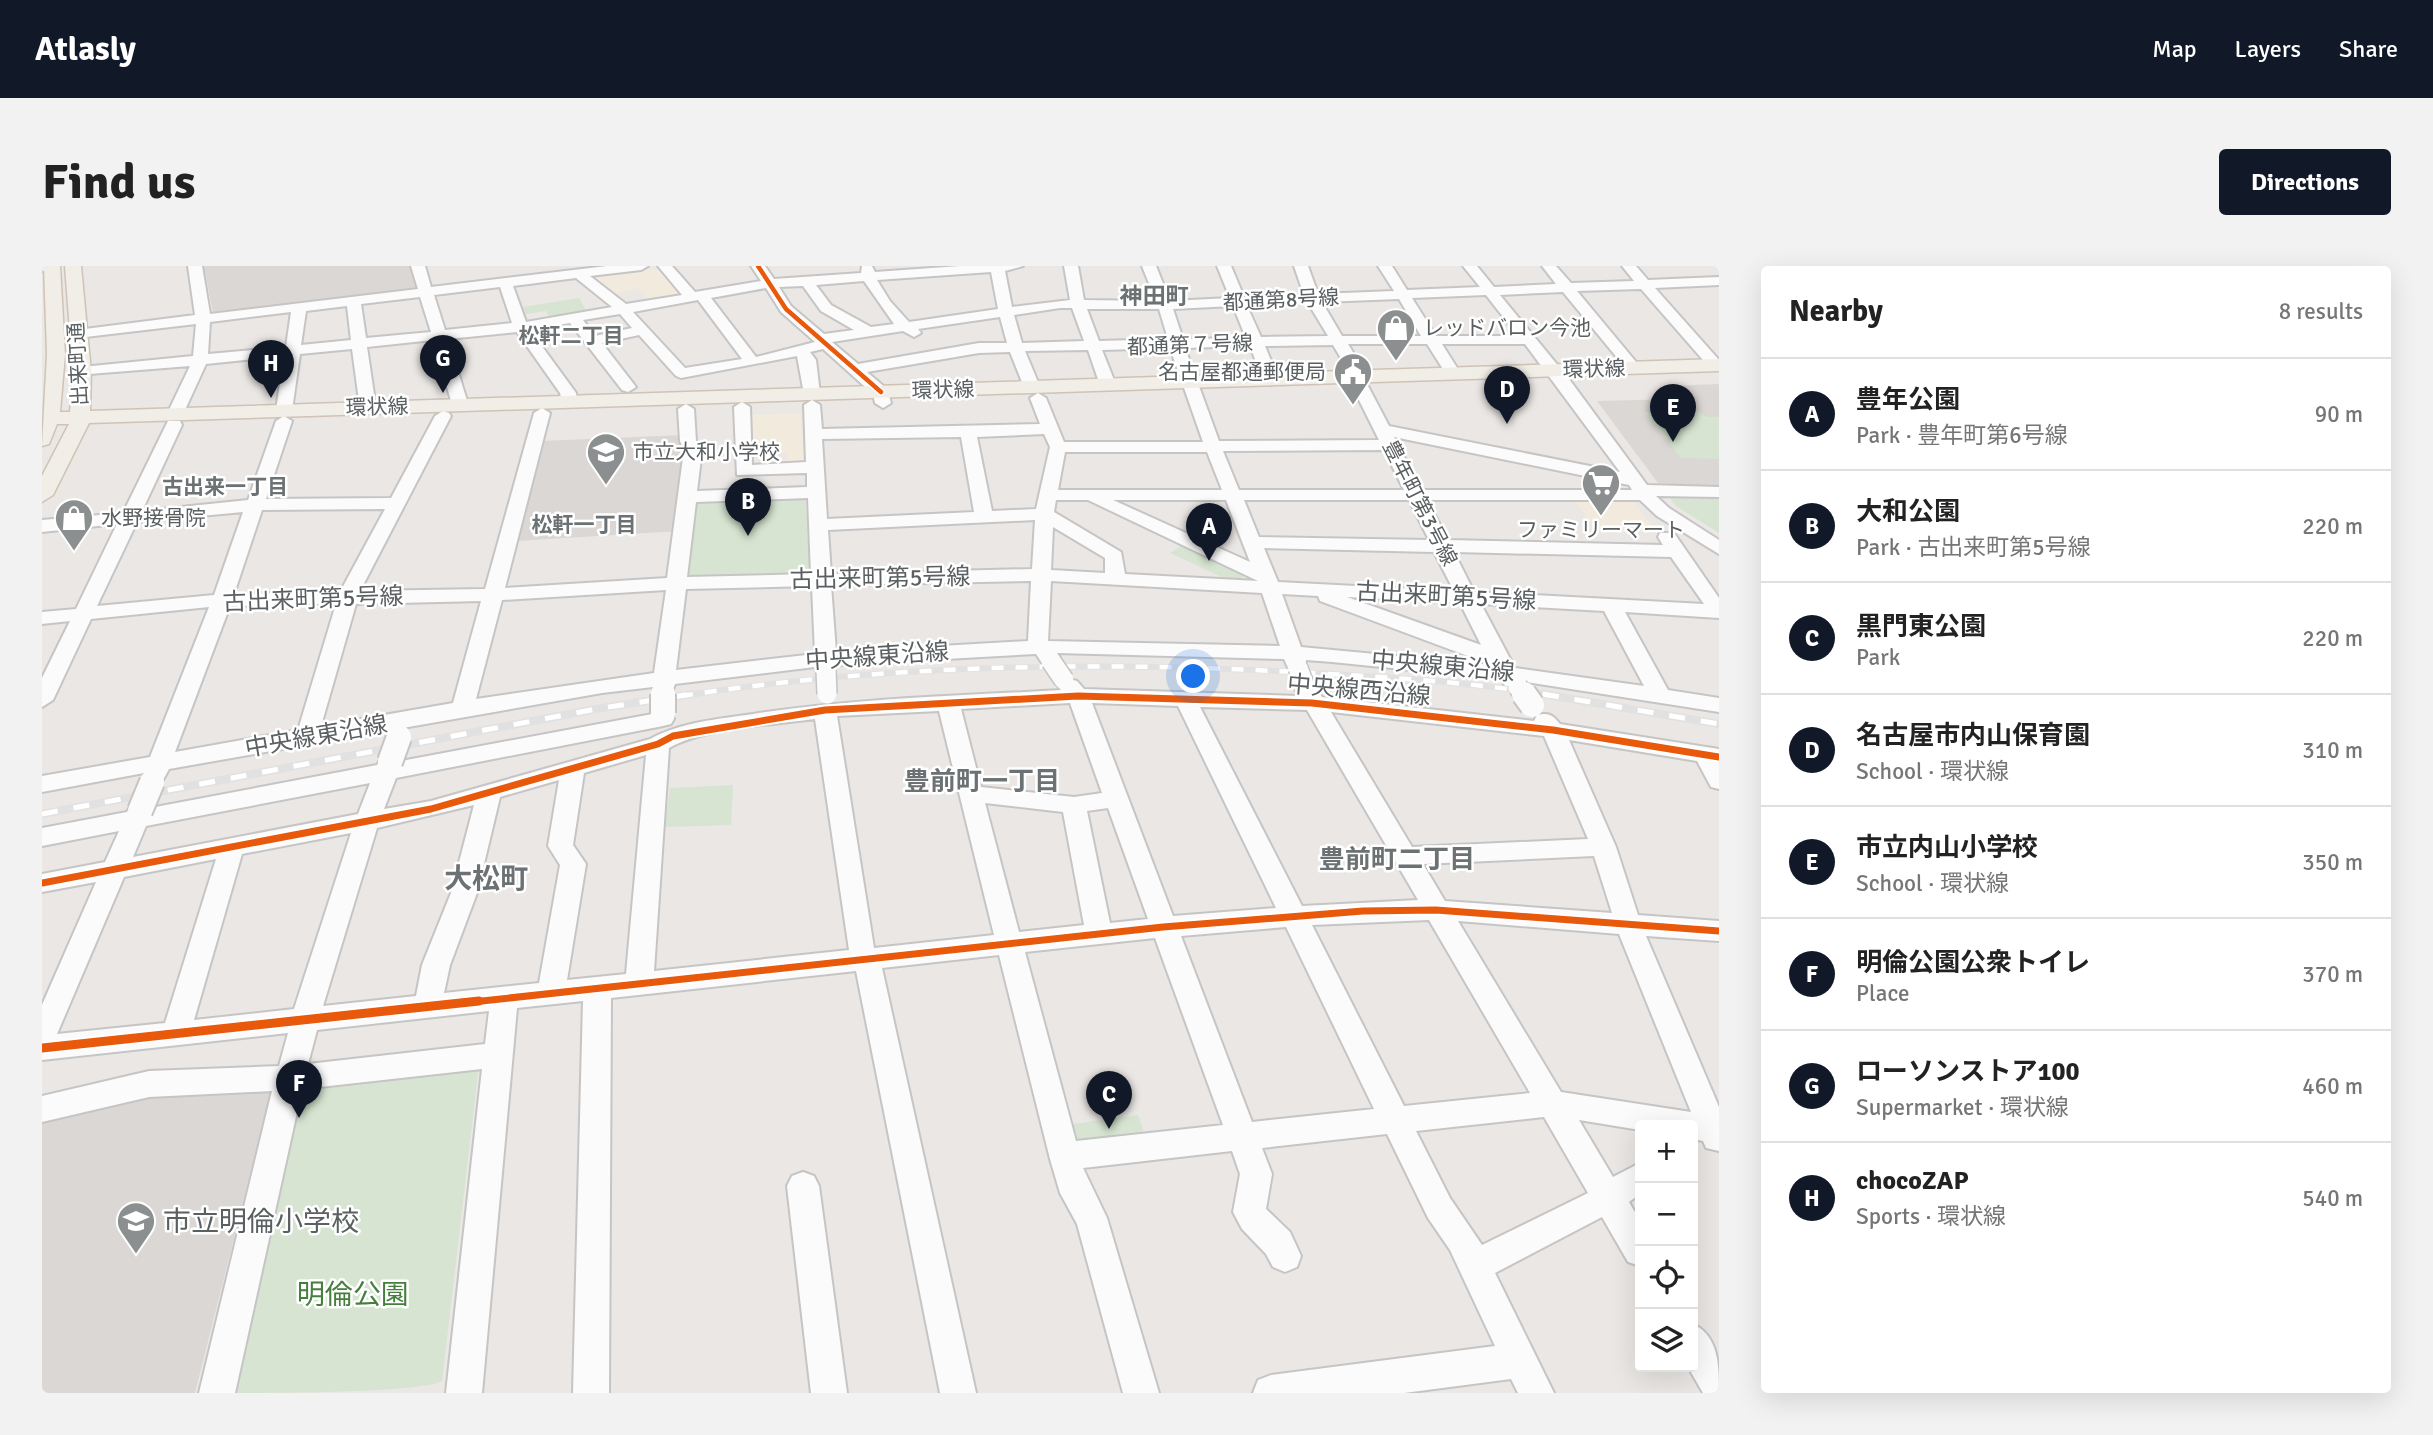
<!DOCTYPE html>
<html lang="en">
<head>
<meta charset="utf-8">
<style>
  :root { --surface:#fff; --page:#f2f2f2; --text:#222; --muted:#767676; --line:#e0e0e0; --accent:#111827 }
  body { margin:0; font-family:Signika,"Noto Sans JP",sans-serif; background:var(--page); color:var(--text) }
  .controls { position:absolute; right:21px; bottom:21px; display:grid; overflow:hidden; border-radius:7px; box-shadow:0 7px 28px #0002 }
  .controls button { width:63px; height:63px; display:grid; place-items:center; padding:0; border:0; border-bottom:2px solid var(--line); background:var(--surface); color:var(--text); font:35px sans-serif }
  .you { position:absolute; left:1152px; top:411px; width:24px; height:24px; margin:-18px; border:5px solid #fff; border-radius:50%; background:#1a73e8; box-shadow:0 0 0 10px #1a73e833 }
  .badge { display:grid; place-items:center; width:46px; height:46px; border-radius:50%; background:var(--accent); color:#fff; font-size:23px; font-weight:700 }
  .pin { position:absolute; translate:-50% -58px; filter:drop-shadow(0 2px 4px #0008) }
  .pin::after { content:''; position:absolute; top:37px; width:24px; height:21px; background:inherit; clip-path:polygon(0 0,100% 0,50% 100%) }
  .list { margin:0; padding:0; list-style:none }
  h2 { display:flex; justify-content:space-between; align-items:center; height:91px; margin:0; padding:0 28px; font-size:30px }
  h2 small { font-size:23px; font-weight:400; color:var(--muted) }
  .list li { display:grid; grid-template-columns:46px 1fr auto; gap:21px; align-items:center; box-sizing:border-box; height:112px; padding:0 28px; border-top:2px solid var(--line) }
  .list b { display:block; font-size:26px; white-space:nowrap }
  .list p { margin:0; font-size:23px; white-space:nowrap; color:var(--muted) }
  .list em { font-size:23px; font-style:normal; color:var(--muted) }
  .icon { flex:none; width:38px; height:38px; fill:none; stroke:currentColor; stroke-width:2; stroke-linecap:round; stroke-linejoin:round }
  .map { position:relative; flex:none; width:1677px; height:1127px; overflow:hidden; border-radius:7px }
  header { display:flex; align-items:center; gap:42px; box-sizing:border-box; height:98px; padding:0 35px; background:var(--accent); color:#fff }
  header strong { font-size:33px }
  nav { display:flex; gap:38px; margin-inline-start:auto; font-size:24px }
  .intro { display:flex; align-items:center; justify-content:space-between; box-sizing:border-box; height:168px; padding:0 42px }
  h1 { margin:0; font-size:49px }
  .button { padding:18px 32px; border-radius:7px; background:var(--accent); color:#fff; font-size:24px; font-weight:700 }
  main { display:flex; gap:42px; padding:0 42px }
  aside { flex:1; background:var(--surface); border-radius:7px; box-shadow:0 7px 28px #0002 }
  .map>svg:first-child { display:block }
  .commercial { fill:#f3eade }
  .education { fill:#dbd7d4 }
  .green { fill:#d6e4d1 }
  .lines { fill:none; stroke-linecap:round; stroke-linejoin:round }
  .minor-casing { stroke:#c6c5c5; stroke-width:4 }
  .major-casing { stroke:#cfc3b5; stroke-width:3 }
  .minor { fill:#fcfbfb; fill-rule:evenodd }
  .major { fill:#f1ede7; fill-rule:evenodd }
  .rail-far1-casing { stroke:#e1e1e1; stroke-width:6 }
  .rail-casing { stroke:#e1e1e1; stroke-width:8 }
  .rail-far1 { stroke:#fff; stroke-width:4.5; stroke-dasharray:12; stroke-linecap:butt }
  .rail { stroke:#fff; stroke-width:5; stroke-dasharray:16; stroke-linecap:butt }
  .minor-bridge-far1-casing { stroke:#c6c5c5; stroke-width:22; stroke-linecap:butt }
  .minor-bridge-casing { stroke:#c6c5c5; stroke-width:28; stroke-linecap:butt }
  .minor-bridge-far1 { stroke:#fcfbfb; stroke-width:19 }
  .minor-bridge { stroke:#fcfbfb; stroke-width:24 }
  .cycleway-far2-casing { stroke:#fff; stroke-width:7 }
  .cycleway-far1-casing { stroke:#fff; stroke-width:11 }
  .cycleway-casing { stroke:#fff; stroke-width:13 }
  .cycleway-far2 { stroke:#e8590c; stroke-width:4.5 }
  .cycleway-far1 { stroke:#e8590c; stroke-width:7 }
  .cycleway { stroke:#e8590c; stroke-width:9 }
  .labels { text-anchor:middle; stroke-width:5; stroke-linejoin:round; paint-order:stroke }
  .far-street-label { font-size:21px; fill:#5a5f61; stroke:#fff }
  .far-poi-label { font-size:21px; fill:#5a5f61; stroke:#fff; text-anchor:start }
  .far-neighbourhood-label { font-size:21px; font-weight:bold; fill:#6c7173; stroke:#fff }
  .far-quarter-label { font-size:23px; font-weight:bold; fill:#6c7173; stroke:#fff }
  .street-label { font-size:24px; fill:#5a5f61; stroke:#fff }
  .neighbourhood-label { font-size:26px; font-weight:bold; fill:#6c7173; stroke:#fff }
  .quarter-label { font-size:28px; font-weight:bold; fill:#6c7173; stroke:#fff }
  .near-poi-label { font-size:28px; fill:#5a5f61; stroke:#fff; text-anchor:start }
  .near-park-label { font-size:28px; fill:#457e3d; stroke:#fff }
</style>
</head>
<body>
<header>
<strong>Atlasly</strong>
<nav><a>Map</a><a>Layers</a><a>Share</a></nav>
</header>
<div class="intro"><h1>Find us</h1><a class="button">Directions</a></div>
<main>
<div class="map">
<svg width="1677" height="1127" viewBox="0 0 1677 1127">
  <rect width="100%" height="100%" fill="#eae7e4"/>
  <g class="commercial">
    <polygon points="621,2 641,30 608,36 597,22 572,28 553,12"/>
    <polygon points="755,147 759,149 762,198 746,200 745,187 706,188 706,149"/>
    <polygon points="1533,235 1591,236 1615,266 1555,265"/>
  </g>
  <g class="education">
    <polygon points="162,0 371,0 379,23 174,47 171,47"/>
    <polygon points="1677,118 1677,221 1616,217 1555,135 1639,133 1628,120"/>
    <polygon points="642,169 637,265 475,275 499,175"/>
    <polygon points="105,825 229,825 153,1127 0,1127 0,851"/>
  </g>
  <g class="green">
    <polygon points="537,32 545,46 509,53 504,45 483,48 481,41"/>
    <polygon points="1654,145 1666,151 1677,151 1677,193 1639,192 1602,146"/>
    <polygon points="1626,229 1677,229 1677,267 1634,240"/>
    <polygon points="763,232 768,305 763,309 643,311 649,235"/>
    <polygon points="1145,276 1206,304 1195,318 1128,287"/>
    <polygon points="691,519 689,559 623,561 628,522"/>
    <path d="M437 799 400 1115C378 1127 226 1127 188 1127L259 819Z"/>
    <polygon points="1096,849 1102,867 1037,876 1031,858"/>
  </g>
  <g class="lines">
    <g class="minor-casing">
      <g id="minor">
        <polygon points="0,0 16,0 0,5"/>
        <path d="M146 0H160L168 48 376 23 369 0H383L389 21 565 0H606L599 4 548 10 584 38 640 29 616 0H630L653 26 719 15 709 0H723L732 13 819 7 820 0H830L833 6 918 0H981L963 5 970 41 1028 34 1022 0H1036L1042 34 1114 35 1100 0H1114L1128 35 1188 32 1175 0H1189L1202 31 1262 29 1252 0H1266L1276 28 1352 25 1336 0H1350L1365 24 1438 21 1421 0H1435L1452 21 1514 18 1500 0H1514L1529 17 1592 15 1580 0H1594L1606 14 1677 11V19L1613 22 1677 94V103L1668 102 1599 23 1535 25 1599 102 1591 107 1586 105 1521 26 1458 29 1527 113 1605 219 1677 221V231L1614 230 1627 242 1677 274V288L1615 250 1598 234H1385L1406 274 1621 279 1616 271 1618 267H1632L1677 332V352L1583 346 1626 424 1677 432V446L1484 416 1471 422 1463 420 1459 413 1290 396 1264 394 1263 404H1247L1242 393 1015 387 1018 392 1014 397H1000L994 388 794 399 792 409H776L773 401 633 418 629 429H613L611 421 560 427 127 503 121 514H105L102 507 0 526V510L108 491 167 341 49 353 11 434 0 441V412L28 355 0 358V346L34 343 75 258 0 266V254L81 247 126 155H138L140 159 100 245 206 234 234 155 242 150 250 155 224 233 349 232 393 150 401 145 407 147 409 150 318 325 443 323 492 147 500 142 508 147 463 322 625 312 642 184 638 175 636 143 644 138 652 143 654 175 660 184 655 225 765 221V207L695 209 692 141 700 136 708 141 710 199 764 196 762 139 770 134 778 139 780 163 998 158 988 132 996 127 1004 132 1022 176H1161L1128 82 1060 84 1074 119 1066 124 1058 119 1046 84 983 85 998 121 990 126 982 121 968 86 937 87 825 106 845 123 849 137 841 142 833 137 831 128 781 83 768 86 774 94 778 128 770 133 762 128 755 90 639 112 634 110 597 69 560 77 594 121 586 126 580 124 528 57 488 64 534 127 535 135 527 140 521 138 518 127 475 66 406 73 426 138 418 143 410 138 391 74 325 81 334 142 326 147 318 142 310 83 258 88 250 144 242 149 234 144 242 90 164 98 142 146 134 151 126 146 148 100 35 109V103L40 101 151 90 154 58 35 72 28 68 35 64 153 49ZM949 6 956 43 867 56 848 35 835 14ZM534 12 570 41 484 56 471 20ZM822 15 852 58 829 61 789 39 774 19ZM761 20 779 45 812 64 782 68 749 40 737 21ZM458 21 470 57 403 64 392 29ZM724 22 739 46 773 76 714 91 669 32ZM1444 29 1476 70H1394L1370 32ZM378 31 389 66 324 72 319 38ZM1357 33 1379 70H1300L1280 36ZM656 34 700 93 643 102 591 46ZM1266 37 1286 70 1219 71 1205 40ZM305 40 309 74 259 79 264 45ZM1191 40 1204 72 1141 73 1131 43ZM1018 42H1030L1042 75 980 77 972 49ZM1045 43H1117L1126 73 1057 75ZM249 46 244 81 166 88 168 56ZM578 48 590 62 553 70 541 54ZM958 51 965 77H937L816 98 790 76 861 65 872 71 879 67 876 63ZM1306 78H1385L1406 111 1411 113 1419 108 1400 78H1483L1578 206 1347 160 1326 120 1319 115 1326 111ZM1291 79 1312 114 1317 115 1310 120 1337 174 1177 175 1143 82 1208 80 1221 114 1229 119 1237 114 1223 80ZM1002 168 1008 181 994 243 950 245 935 171ZM919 171 932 246 785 253 780 173ZM1352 171 1587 219 1590 224H1379ZM1342 184 1362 224H1197L1181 185ZM1023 186H1165L1180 224H1016ZM766 232 769 308 645 311 654 236ZM1014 234H1046L1216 315 1083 308 1079 286 1012 246ZM1071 234H1184L1208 296ZM1202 234H1367L1387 274 1217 271ZM343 243 298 326 192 328 220 244ZM201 246 172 329 55 340 95 256ZM993 254 990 303 789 308 786 264ZM1011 261 1063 292V307L1009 304ZM1222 282 1392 286 1412 325 1236 316ZM1412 286 1629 291 1662 338 1432 326ZM989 315 986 375 794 386 789 319ZM1009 315 1220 327 1238 380 1006 375ZM770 320 773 388 634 404 644 323ZM624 324 612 407 434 433 460 334ZM1240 328 1276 330 1278 335 1450 399 1259 381ZM1305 331 1418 337 1439 379ZM439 335 411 437 279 460 314 338ZM294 338 256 464 133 486 188 340ZM1439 338 1562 345 1602 420 1473 402Z"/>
        <path d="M1027 413 1035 415 1042 423 1257 430 1254 425 1257 420H1273L1280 431 1492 455 1495 449C1507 446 1511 449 1518 458L1677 483V523L1669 521 1655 495 1527 474 1574 581 1596 649 1677 655V675L1604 670 1677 841V885L1664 882 1661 875 1651 873V859H1598V864L1537 854 1571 911 1598 897V928L1587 936 1598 955V1000L1586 996 1560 951 1453 1007 1512 1127H1476L1469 1113 1362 1127H1211L1216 1114 1229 1109 1453 1080 1408 984 1386 952 1345 868 1220 882 1230 908 1224 943 1248 966 1259 990 1255 1001 1243 1006 1231 1001 1224 988 1200 963 1191 946 1198 908 1190 885 1041 902 1065 952 1117 1127H1081L1035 958 1018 927 1008 893 957 689 840 702 934 1127H898L814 705 569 732 567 1127H531L541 735 475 742 440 1127H404L440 803 260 823 193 1127H157L230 825 107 831 0 856V830L107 805 237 800 246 767 0 794V739L54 616 0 626V608L63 596 77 565 0 580V562L85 546 89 539 98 537 108 542 335 499 340 491 348 488 359 495 621 446 629 448 632 453 629 458 621 460 354 512 342 543 389 535 608 473C639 456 676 453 711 448 813 432 916 430 1019 424L1016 420 1019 415ZM1028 437 1060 527 1032 531 939 521 919 443ZM1050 437 1136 440 1234 642 1131 650ZM1158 441 1265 444 1376 634 1260 640ZM897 445 952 669 832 682 795 450ZM1289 446 1502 470 1546 573 1370 581ZM773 453 807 684 612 705 627 482C665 461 730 459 773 453ZM604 489 584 708 525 714 544 598 531 579 542 507ZM517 514 506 580 518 599 497 717 402 727 408 699 435 627 458 531ZM328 517 316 548 91 591 104 560ZM943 537 1021 546 1042 659 977 666ZM432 539 409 627 380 699 374 730 281 740 335 562ZM1066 542 1106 653 1068 657 1045 545ZM309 567 252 743 152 754 200 588ZM1552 590 1570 647 1403 635 1381 598ZM174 593 123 757 15 768 82 611ZM1387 654 1488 827 1362 840 1270 659ZM1416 655 1577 668 1649 846 1519 826ZM1244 661 1332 843 1210 856 1139 670ZM1113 672 1181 859 1034 875 983 686ZM447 745 443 778 266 798 275 764ZM1502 851 1546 927 1440 979 1408 932 1374 865Z"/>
        <polygon points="761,906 772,910 777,920 805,1127 769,1127 745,920 750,910"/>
        <path d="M1651 1058C1677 1070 1677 1100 1677 1127H1661L1646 1101H1651Z"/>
      </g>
    </g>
    <g class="major-casing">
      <polygon id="major" points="2,0 18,0 23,88 18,146 28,146 31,106 23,0 39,0 49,106 48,145 1677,93 1677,105 47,157 11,229 0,236 0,210 27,158 15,158 7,178 0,180 5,88"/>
    </g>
    <use href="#minor" class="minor"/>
    <use href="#major" class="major"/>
    <g class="rail-far1-casing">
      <path id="rail-far1" d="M639 430C840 399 1049 395 1252 406 1338 411 1426 415 1511 430"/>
    </g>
    <g class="rail-casing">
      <g id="rail">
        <polyline points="1501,428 1677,458"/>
        <polyline points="0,548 554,443 650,428"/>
      </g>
    </g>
    <use href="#rail-far1" class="rail-far1"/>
    <use href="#rail" class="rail"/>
    <g class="minor-bridge-far1-casing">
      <g id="minor-bridge-far1">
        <polyline points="1009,395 1022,414"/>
        <polyline points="1256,402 1262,418"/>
        <polyline points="784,404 785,428"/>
        <polyline points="1476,421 1483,430"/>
        <polyline points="621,424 621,430"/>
      </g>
    </g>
    <g class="minor-bridge-casing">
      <g id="minor-bridge">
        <polyline points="621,428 621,447"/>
        <polyline points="1482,428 1490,439"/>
        <polyline points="348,496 357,471"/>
        <polyline points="98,545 110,516"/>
      </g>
    </g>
    <use href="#minor-bridge-far1" class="minor-bridge-far1"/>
    <use href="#minor-bridge" class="minor-bridge"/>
    <g class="cycleway-far2-casing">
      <polyline id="cycleway-far2" points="716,0 744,43 839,126"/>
    </g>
    <g class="cycleway-far1-casing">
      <g id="cycleway-far1">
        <polyline points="0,617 389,543 616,478 631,470 783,444 1036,430 1270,437 1511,464 1677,491"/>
        <polyline points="421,737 1121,661 1321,645 1394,644 1677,665"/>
      </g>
    </g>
    <g class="cycleway-casing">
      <polyline id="cycleway" points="0,782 437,735"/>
    </g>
    <use href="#cycleway-far2" class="cycleway-far2"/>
    <use href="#cycleway-far1" class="cycleway-far1"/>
    <use href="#cycleway" class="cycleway"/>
  </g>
  <defs>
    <g id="shop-pin" transform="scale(2.0125)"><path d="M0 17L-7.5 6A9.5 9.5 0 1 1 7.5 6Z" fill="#8c8f8f" stroke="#fff"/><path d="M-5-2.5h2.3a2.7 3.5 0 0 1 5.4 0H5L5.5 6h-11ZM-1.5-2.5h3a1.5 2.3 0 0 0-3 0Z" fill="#fff"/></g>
    <g id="civic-pin" transform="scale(2.0125)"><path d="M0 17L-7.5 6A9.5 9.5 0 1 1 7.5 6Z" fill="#8c8f8f" stroke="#fff"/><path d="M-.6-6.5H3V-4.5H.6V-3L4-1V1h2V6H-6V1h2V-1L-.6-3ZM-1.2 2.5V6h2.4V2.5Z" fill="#fff"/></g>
    <g id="school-pin" transform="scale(2.0125)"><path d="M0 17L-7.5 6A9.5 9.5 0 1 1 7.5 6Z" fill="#8c8f8f" stroke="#fff"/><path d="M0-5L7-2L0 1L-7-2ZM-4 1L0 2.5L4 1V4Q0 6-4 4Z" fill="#fff"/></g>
    <g id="supermarket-pin" transform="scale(2.0125)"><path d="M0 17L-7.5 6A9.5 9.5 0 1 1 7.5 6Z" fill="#8c8f8f" stroke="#fff"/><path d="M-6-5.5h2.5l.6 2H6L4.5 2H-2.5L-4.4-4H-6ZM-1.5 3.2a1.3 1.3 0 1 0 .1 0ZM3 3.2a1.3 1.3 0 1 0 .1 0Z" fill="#fff"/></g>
  </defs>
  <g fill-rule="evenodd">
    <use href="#shop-pin" x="1354" y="62"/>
    <use href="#civic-pin" x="1311" y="106"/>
    <use href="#school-pin" x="564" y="186"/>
    <use href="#supermarket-pin" x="1559" y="217"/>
    <use href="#shop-pin" x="32" y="252"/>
    <use href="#school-pin" x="94" y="955"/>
  </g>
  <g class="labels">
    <g class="far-street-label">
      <text transform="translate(1239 34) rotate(-3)" y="7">都通第8号線</text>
      <text transform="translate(1148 79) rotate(-2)" y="7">都通第７号線</text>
      <text transform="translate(36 98) rotate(-93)" y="7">出来町通</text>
      <text transform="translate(1552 103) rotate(-2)" y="7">環状線</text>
      <text transform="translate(901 124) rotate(-2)" y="7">環状線</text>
      <text transform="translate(335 141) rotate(-2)" y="7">環状線</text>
      <text transform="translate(1378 237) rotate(63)" y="7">豊年町第3号線</text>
    </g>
    <g class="far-poi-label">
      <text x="1381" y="69">レッドバロン今池</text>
      <text x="1284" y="113" text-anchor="end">名古屋都通郵便局</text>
      <text x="591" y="193">市立大和小学校</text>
      <text x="59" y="259">水野接骨院</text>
      <text x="1559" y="271" text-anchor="middle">ファミリーマート</text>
    </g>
    <g class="far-neighbourhood-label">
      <text x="529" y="77">松軒二丁目</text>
      <text x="183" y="228">古出来一丁目</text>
      <text x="542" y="266">松軒一丁目</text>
    </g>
    <g class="far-quarter-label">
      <text x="1112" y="38">神田町</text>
    </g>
    <g class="street-label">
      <text transform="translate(838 312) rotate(-1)" y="8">古出来町第5号線</text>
      <text transform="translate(1404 330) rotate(3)" y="8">古出来町第5号線</text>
      <text transform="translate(271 333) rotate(-2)" y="8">古出来町第5号線</text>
      <text transform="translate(835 390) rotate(-4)" y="8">中央線東沿線</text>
      <text transform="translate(1401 400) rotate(5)" y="8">中央線東沿線</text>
      <text transform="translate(1317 424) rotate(5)" y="8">中央線西沿線</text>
      <text transform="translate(274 470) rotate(-10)" y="8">中央線東沿線</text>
    </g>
    <g class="neighbourhood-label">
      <text x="940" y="524">豊前町一丁目</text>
      <text x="1355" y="602">豊前町二丁目</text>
    </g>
    <g class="quarter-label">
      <text x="444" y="622">大松町</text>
    </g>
    <g class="near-poi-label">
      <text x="121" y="965">市立明倫小学校</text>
    </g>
    <g class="near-park-label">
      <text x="311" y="1038">明倫公園</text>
    </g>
  </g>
</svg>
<div class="controls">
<button>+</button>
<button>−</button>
<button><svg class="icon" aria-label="locate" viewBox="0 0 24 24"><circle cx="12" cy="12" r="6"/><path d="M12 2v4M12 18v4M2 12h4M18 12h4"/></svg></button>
<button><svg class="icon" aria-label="layers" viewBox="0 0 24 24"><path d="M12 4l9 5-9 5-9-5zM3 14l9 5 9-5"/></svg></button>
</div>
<div class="you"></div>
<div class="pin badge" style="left:1167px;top:295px">A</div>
<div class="pin badge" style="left:706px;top:270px">B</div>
<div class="pin badge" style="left:1067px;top:863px">C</div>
<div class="pin badge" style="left:1465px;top:158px">D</div>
<div class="pin badge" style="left:1631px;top:176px">E</div>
<div class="pin badge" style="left:257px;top:852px">F</div>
<div class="pin badge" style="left:401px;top:127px">G</div>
<div class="pin badge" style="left:229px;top:132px">H</div>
</div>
<aside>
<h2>Nearby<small>8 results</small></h2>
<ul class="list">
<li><span class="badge">A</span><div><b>豊年公園</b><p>Park · 豊年町第6号線</p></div><em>90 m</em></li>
<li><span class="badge">B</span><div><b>大和公園</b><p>Park · 古出来町第5号線</p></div><em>220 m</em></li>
<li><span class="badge">C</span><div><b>黒門東公園</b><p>Park</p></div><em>220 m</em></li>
<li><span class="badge">D</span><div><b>名古屋市内山保育園</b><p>School · 環状線</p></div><em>310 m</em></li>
<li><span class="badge">E</span><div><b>市立内山小学校</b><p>School · 環状線</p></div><em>350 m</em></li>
<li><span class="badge">F</span><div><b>明倫公園公衆トイレ</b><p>Place</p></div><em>370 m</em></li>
<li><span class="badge">G</span><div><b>ローソンストア100</b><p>Supermarket · 環状線</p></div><em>460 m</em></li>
<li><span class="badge">H</span><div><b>chocoZAP</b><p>Sports · 環状線</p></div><em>540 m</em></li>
</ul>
</aside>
</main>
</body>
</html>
